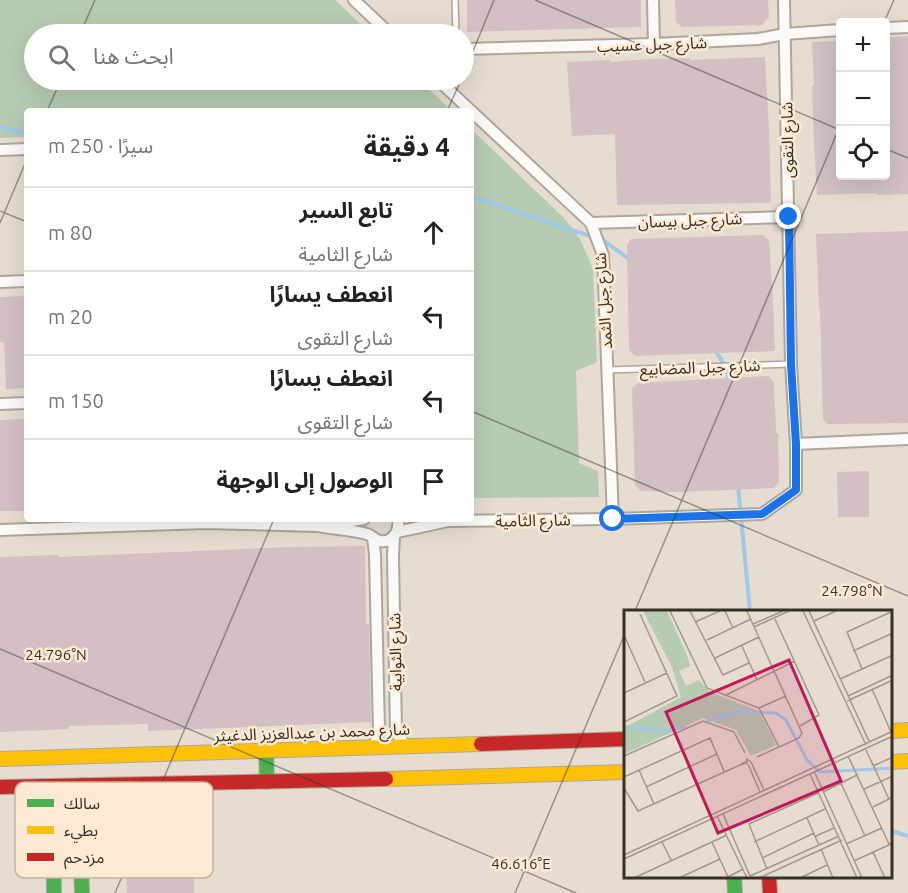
<!DOCTYPE html>
<html lang="ar">
<head>
<meta charset="utf-8">
<style>
  :root { --surface:#fff; --page:#f6f6f6; --text:#222; --muted:#767676; --line:#e0e0e0 }
  body { margin:0; font-family:Ubuntu,"Noto Sans Arabic",sans-serif; background:var(--page); color:var(--text); direction:rtl }
  .controls { position:absolute; right:18px; top:18px; display:grid; overflow:hidden; border-radius:6px; box-shadow:0 6px 24px #0002 }
  .controls button { width:54px; height:54px; display:grid; place-items:center; padding:0; border:0; border-bottom:2px solid var(--line); background:var(--surface); color:var(--text); font:30px sans-serif }
  .stop { position:absolute; width:18px; height:18px; margin:-14px; border:4px solid #1a73e8; border-radius:50%; background:#fff }
  .stop.end { background:#1a73e8; border-color:#fff; box-shadow:0 2px 6px #0008 }
  .list { margin:0; padding:0; list-style:none }
  h2 { display:flex; justify-content:space-between; align-items:center; height:78px; margin:0; padding:0 24px; font-size:26px }
  h2 small { font-size:20px; font-weight:400; color:var(--muted) }
  .list li { display:grid; grid-template-columns:39px 1fr auto; gap:18px; align-items:center; box-sizing:border-box; height:84px; padding:0 24px; border-top:2px solid var(--line) }
  .list b { display:block; font-size:22px; white-space:nowrap }
  .list p { margin:0; font-size:20px; white-space:nowrap; color:var(--muted) }
  .list em { font-size:20px; font-style:normal; color:var(--muted) }
  .icon { flex:none; width:33px; height:33px; fill:none; stroke:currentColor; stroke-width:2; stroke-linecap:round; stroke-linejoin:round }
  .map { position:relative; flex:none; width:908px; height:893px; overflow:hidden; direction:ltr }
  .search { position:absolute; background:var(--surface); box-shadow:0 6px 24px #0002; left:24px; top:24px; width:450px; height:66px; display:flex; align-items:center; gap:15px; box-sizing:border-box; padding:0 21px; border-radius:33px; color:var(--muted); font-size:22px }
  .panel { position:absolute; background:var(--surface); box-shadow:0 6px 24px #0002; left:24px; top:108px; width:450px; height:414px; border-radius:6px; direction:rtl }
  .map>svg:first-child { display:block }
  .green { fill:#b6ccb2 }
  .lines { fill:none; stroke-linecap:round; stroke-linejoin:round }
  .stream { stroke:#9fc8e9; stroke-width:4 }
  .building { fill:#d2c0c4 }
  .lane-casing { stroke:#aea69c; stroke-width:8 }
  .street-casing { stroke:#aea69c; stroke-width:14 }
  .fast-casing { stroke:#aea69c; stroke-width:16 }
  .slow-casing { stroke:#aea69c; stroke-width:16 }
  .jam-casing { stroke:#aea69c; stroke-width:16 }
  .lane { stroke:#fbfaf8; stroke-width:5 }
  .street { stroke:#fbfaf8; stroke-width:10 }
  .fast { stroke:#4caf50; stroke-width:14 }
  .slow { stroke:#ffc107; stroke-width:14 }
  .jam { stroke:#c62828; stroke-width:14 }
  .route { stroke:#1a73e8; stroke-width:8 }
  .ticks { fill:none; stroke:#373027; stroke-width:1.5; stroke-opacity:0.45 }
  .labels { text-anchor:middle; stroke-width:5; stroke-linejoin:round; paint-order:stroke }
  .street-label { font-size:16px; fill:#373027; stroke:#feead3 }
  .inset-river { fill:none; stroke:#9fc8e9; stroke-width:3 }
  .inset-road { fill:none; stroke:#a1978c; stroke-width:1.5 }
  .view { fill:#c2185b; fill-opacity:0.15; stroke:#c2185b; stroke-width:3 }
  .inset-edge { fill:none; stroke:#373027; stroke-width:3 }
  .key { fill:#feead3; stroke:#c2b29f; stroke-width:1.5 }
  .key-label { font-size:16px; fill:#373027 }
  .ticks-label { font-size:15px; text-anchor:middle; fill:#373027; stroke:#feead3; stroke-width:5; stroke-linejoin:round; paint-order:stroke }
</style>
</head>
<body>
<div class="map">
<svg width="908" height="893" viewBox="0 0 908 893">
  <rect width="100%" height="100%" fill="#e7dcd0"/>
  <g class="green">
    <polygon points="0,0 335,0 371,34 34,34 34,80 419,80 452,111 27,111 27,137 0,138"/>
    <polygon points="471,129 564,218 580,239 593,269 597,362 576,371 579,463 598,471 599,497 471,498"/>
  </g>
  <g class="lines">
    <g class="stream">
      <polyline points="0,127 27,134"/>
      <polyline points="471,196 593,237"/>
      <polyline points="600,239 603,240 630,260"/>
      <polyline points="715,350 728,370 729,383"/>
      <polyline points="738,486 750,611"/>
      <polyline points="892,831 908,836"/>
    </g>
  </g>
  <g class="building">
    <polygon points="467,0 641,0 641,27 467,32"/>
    <polygon points="675,0 768,0 769,17 762,25 682,27 676,22"/>
    <polygon points="908,36 908,194 877,195 877,193 817,195 813,123 812,86 814,86 812,42 840,41 840,176 885,176 885,38"/>
    <polygon points="765,57 769,130 771,203 617,205 615,134 572,136 567,62 610,60 610,62 650,59 690,58 690,60"/>
    <polygon points="908,231 908,423 827,424 823,419 820,309 819,309 816,234"/>
    <polygon points="764,235 769,241 773,300 775,351 635,356 629,350 627,245 631,239"/>
    <polygon points="27,296 27,388 6,389 4,342 0,342 0,297"/>
    <polygon points="768,376 774,382 776,433 778,433 779,482 774,488 677,492 641,491 635,485 632,388 638,383"/>
    <polygon points="27,419 27,511 0,511 0,420"/>
    <polygon points="869,471 869,517 838,517 837,472"/>
    <polygon points="365,546 366,624 369,624 371,722 148,731 148,724 69,726 69,729 0,732 0,557 58,555 58,557 289,547"/>
    <polygon points="192,825 194,893 127,893 124,827"/>
  </g>
  <g class="lines">
    <g class="lane-casing">
      <g id="lane">
        <polyline points="455,0 456,34"/>
        <polyline points="608,370 791,364"/>
      </g>
    </g>
    <g class="street-casing">
      <g id="street">
        <polyline points="354,0 390,34"/>
        <polyline points="653,0 654,44"/>
        <polyline points="886,28 908,27"/>
        <polyline points="464,49 654,44 758,39 785,34 840,30"/>
        <polyline points="438,80 591,223 603,255 613,519"/>
        <polyline points="0,150 27,149"/>
        <polyline points="591,223 789,217"/>
        <polyline points="0,282 27,281"/>
        <polyline points="0,404 27,403"/>
        <polyline points="796,444 908,439"/>
        <path d="M364 519 318 526C333 529 354 530 367 534 372 535 374 540 380 541 393 543 400 531 398 519"/>
        <polyline points="448,521 613,519 762,514 796,490 796,444 791,364 784,0"/>
        <polyline points="0,530 205,523 318,526"/>
        <polyline points="397,532 448,521 437,519"/>
        <polyline points="394,536 393,556 396,732 406,746"/>
        <polyline points="373,538 375,555 379,731 374,747"/>
      </g>
    </g>
    <g class="fast-casing">
      <g id="fast">
        <polyline points="266,750 267,782"/>
        <polyline points="42,786 49,795 53,804 54,893"/>
        <polyline points="734,876 735,893"/>
        <polyline points="82,893 79,799 83,785"/>
      </g>
    </g>
    <g class="slow-casing">
      <g id="slow">
        <polyline points="892,731 908,730"/>
        <polyline points="0,759 481,744"/>
        <polyline points="892,762 908,761"/>
        <polyline points="386,779 626,772"/>
      </g>
    </g>
    <g class="jam-casing">
      <g id="jam">
        <polyline points="481,744 626,739"/>
        <polyline points="0,787 386,779"/>
        <polyline points="769,876 770,893"/>
      </g>
    </g>
    <use href="#lane" class="lane"/>
    <use href="#street" class="street"/>
    <use href="#fast" class="fast"/>
    <use href="#slow" class="slow"/>
    <use href="#jam" class="jam"/>
  </g>
  <g class="lines">
    <polyline class="route" points="613,519 762,514 796,490 796,444 791,364 789,217"/>
  </g>
  <path class="ticks" d="M535 0 840 130M884 22 894 0M80 34 95 0M464 73 494 0M47 111 61 80M447 111 461 80M886 149 908 158M0 211 27 222M0 223 27 159M471 411 908 596M635 611 840 126M0 649 576 893M115 893 274 519M515 893 626 631"/>
  <g class="labels">
    <g class="street-label">
      <text transform="translate(652 44) rotate(-2)" y="6">شارع جبل عسيب</text>
      <text transform="translate(787 140) rotate(-91)" y="6">شارع التقوى</text>
      <text transform="translate(690 220) rotate(-2)" y="6">شارع جبل بيسان</text>
      <text transform="translate(603 301) rotate(-94)" y="6">شارع جبل الثمد</text>
      <text transform="translate(700 367) rotate(-2)" y="6">شارع جبل المضابيع</text>
      <text transform="translate(533 520) rotate(-1)" y="6">شارع الثامية</text>
      <text transform="translate(395 652) rotate(-91)" y="6">شارع الثوابية</text>
      <text transform="translate(312 732) rotate(-2)" y="6">شارع محمد بن عبدالعزيز الدغيثر</text>
    </g>
  </g>
  <g transform="translate(624 610)">
    <rect width="268" height="268" fill="#e7dcd0"/>
    <path d="M19 1H43L63 45 66 56 55 61 62 76 75 70 86 82 135 101 152 135 127 146 112 120 79 108 0 144V118L57 87 48 57Z" fill="#b6ccb2"/>
    <path class="inset-river" d="M83 111 117 102 152 103 162 110 183 150 196 162 269 158M0 117 40 121 62 117"/>
    <path class="inset-road" d="M46 1 83 78 135 98 155 137M66 1 99 65 125 53M101 1 109 18M123 1 178 123 175 128 133 147M179 1 242 135M185 1 245 131M150 7 195 105 176 116M190 11 212 1M71 12 96 1M129 14 159 1M130 17 165 1M0 25 21 72M83 30 127 9M118 36 133 70M229 41 269 23M91 48 135 27M238 59 223 22 269 1M216 69 269 45M248 79 267 122M0 83 43 63M102 85 171 51M224 86 269 65M223 91 269 70M135 98 162 86M0 112 53 86 16 4M241 138 265 189M0 146 79 111 110 122 121 143M224 146 265 234M122 151 116 155 123 153V149L127 152M127 152 140 180M124 154 136 182M249 156 269 147M15 160 30 194M191 163 238 268M186 164 233 268M0 167 86 128 100 161M217 173 241 226M22 177 93 144M0 178 14 201 116 155M240 179 269 166M199 182 233 165M249 197 269 187M99 204 126 266M93 206 123 268M183 208 195 235M192 226 210 218M38 232 47 250M88 232 104 267M130 232 201 199M222 234 258 218M197 239 209 268M249 242 261 268M0 245 269 121M138 248 190 223M0 249 269 126M230 251 269 233M143 259 125 214 194 183M126 266 215 226M10 268 103 225M55 268 96 249M102 268 119 259M135 268 218 230M176 268 203 255"/>
    <path class="view" d="M165 50 217 171 94 223 42 102Z"/>
    <rect width="268" height="268" class="inset-edge"/>
  </g>
  <rect x="15" y="782" width="198" height="96" rx="9" class="key"/>
  <rect x="27" y="799" width="27" height="8" fill="#4caf50"/>
  <rect x="27" y="826" width="27" height="8" fill="#ffc107"/>
  <rect x="27" y="853" width="27" height="8" fill="#c62828"/>
  <g class="key-label">
    <text x="64" y="809">سالك</text>
    <text x="64" y="836">بطيء</text>
    <text x="64" y="863">مزدحم</text>
  </g>
  <g class="ticks-label">
    <text x="852" y="596">24.798°N</text>
    <text x="56" y="660">24.796°N</text>
    <text x="521" y="869">46.616°E</text>
  </g>
</svg>
<div class="controls">
<button>+</button>
<button>−</button>
<button><svg class="icon" aria-label="locate" viewBox="0 0 24 24"><circle cx="12" cy="12" r="6"/><path d="M12 2v4M12 18v4M2 12h4M18 12h4"/></svg></button>
</div>
<div class="stop" style="left:613px;top:519px"></div>
<div class="stop end" style="left:789px;top:217px"></div>
<div class="search"><svg class="icon" aria-label="search" viewBox="0 0 24 24"><circle cx="10" cy="10" r="6"/><path d="M15 15l6 6"/></svg>ابحث هنا</div>
<section class="panel">
<h2>4 دقيقة<small>سيرًا · 250 m</small></h2>
<ul class="list">
<li><svg class="icon" aria-label="ahead" viewBox="0 0 24 24"><path d="M12 20V5M6 11l6-6 6 6"/></svg><div><b>تابع السير</b><p>شارع الثامية</p></div><em>80 m</em></li>
<li><svg class="icon" aria-label="left" viewBox="0 0 24 24"><path d="M17 20v-9H6M10 6l-5 5 5 5"/></svg><div><b>انعطف يسارًا</b><p>شارع التقوى</p></div><em>20 m</em></li>
<li><svg class="icon" aria-label="left" viewBox="0 0 24 24"><path d="M17 20v-9H6M10 6l-5 5 5 5"/></svg><div><b>انعطف يسارًا</b><p>شارع التقوى</p></div><em>150 m</em></li>
<li><svg class="icon" aria-label="arrive" viewBox="0 0 24 24"><path d="M6 21V4h12l-3 4 3 4H6"/></svg><div><b>الوصول إلى الوجهة</b></div></li>
</ul>
</section>
</div>
</body>
</html>
